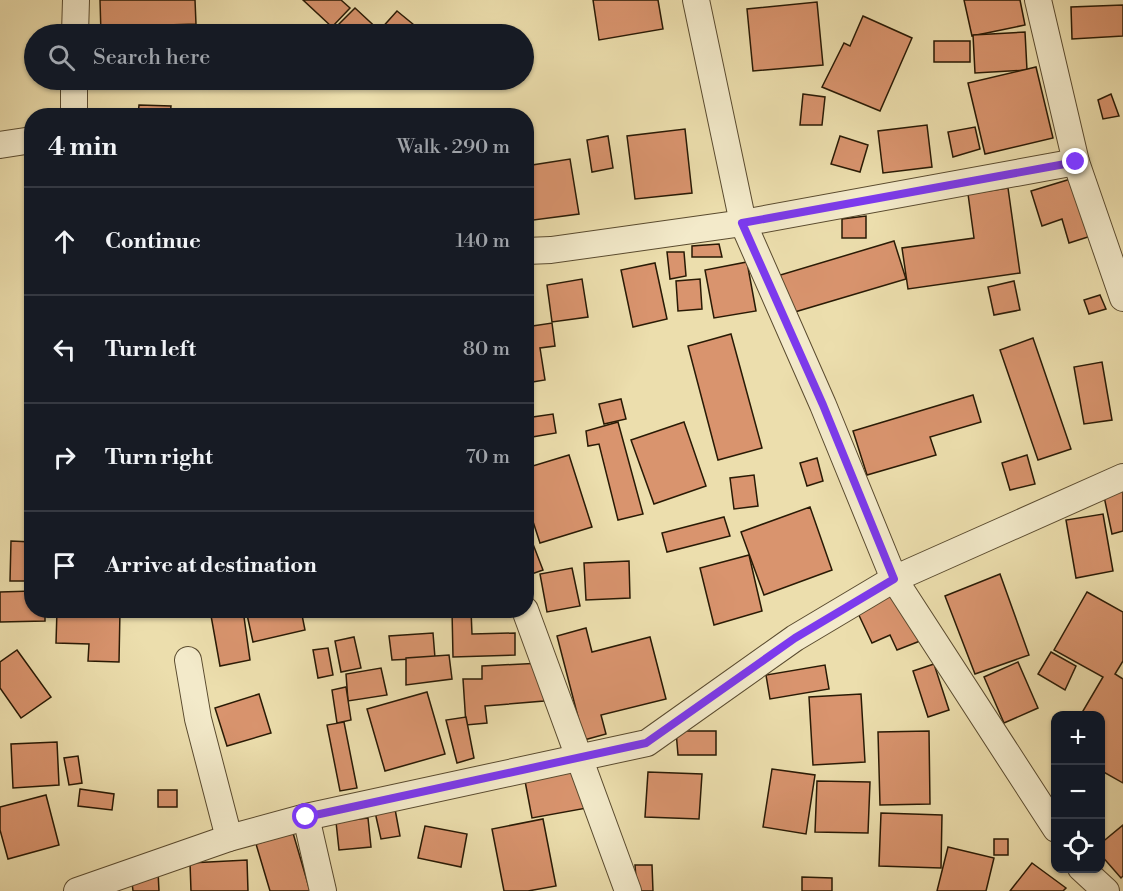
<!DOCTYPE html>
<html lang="en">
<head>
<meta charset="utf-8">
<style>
  :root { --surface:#171b24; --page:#20242c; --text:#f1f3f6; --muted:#9ea1a6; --line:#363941 }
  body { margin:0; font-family:"Libre Bodoni",serif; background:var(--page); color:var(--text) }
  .controls { position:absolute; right:18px; bottom:18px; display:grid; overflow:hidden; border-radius:12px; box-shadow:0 2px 4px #0004 }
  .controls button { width:54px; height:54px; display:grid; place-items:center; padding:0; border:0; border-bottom:2px solid var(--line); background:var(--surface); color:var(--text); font:30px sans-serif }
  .stop { position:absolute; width:18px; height:18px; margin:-14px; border:4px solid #7c3aed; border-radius:50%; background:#fff }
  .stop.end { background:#7c3aed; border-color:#fff; box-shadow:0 2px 6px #0008 }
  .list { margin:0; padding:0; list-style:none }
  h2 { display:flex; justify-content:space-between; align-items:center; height:78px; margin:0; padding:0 24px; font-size:26px }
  h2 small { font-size:20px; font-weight:400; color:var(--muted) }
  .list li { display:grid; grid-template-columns:39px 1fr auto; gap:18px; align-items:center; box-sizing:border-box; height:108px; padding:0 24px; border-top:2px solid var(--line) }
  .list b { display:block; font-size:22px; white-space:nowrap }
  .list em { font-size:20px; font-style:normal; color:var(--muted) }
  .icon { flex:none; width:33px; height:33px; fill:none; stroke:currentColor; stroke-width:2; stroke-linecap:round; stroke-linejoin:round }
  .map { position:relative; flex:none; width:1123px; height:891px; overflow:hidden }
  .search { position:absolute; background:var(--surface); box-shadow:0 2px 4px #0004; left:24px; top:24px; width:510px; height:66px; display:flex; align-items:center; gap:15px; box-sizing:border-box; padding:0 21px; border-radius:33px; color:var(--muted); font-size:22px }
  .panel { position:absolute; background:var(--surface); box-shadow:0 2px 4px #0004; left:24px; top:108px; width:510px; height:510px; border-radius:24px }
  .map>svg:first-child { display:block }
  .building { fill:#d9946e; stroke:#291a05; stroke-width:1.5 }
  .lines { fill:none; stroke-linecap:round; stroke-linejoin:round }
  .street-casing { stroke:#5a4b2f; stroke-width:28 }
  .street { stroke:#f3eaca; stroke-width:26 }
  .route { stroke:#7c3aed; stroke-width:8 }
</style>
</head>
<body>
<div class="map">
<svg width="1123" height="891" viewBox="0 0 1123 891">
  <rect width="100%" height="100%" fill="#ecdead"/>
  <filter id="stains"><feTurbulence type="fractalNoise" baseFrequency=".00333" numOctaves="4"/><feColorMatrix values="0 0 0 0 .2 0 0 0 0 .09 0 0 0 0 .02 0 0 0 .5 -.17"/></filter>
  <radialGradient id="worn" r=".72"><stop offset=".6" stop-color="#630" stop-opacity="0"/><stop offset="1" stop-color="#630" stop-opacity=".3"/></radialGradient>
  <g class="building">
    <polygon points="100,0 195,0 196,24 137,26 137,34 101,34"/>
    <polygon points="303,0 341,0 350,8 332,27"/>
    <polygon points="593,0 658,0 663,29 599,40"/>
    <polygon points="964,0 1020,0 1025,25 972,36"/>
    <polygon points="817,2 823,65 753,71 747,9"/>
    <polygon points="1123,5 1123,36 1072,39 1071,7"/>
    <polygon points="355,8 383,34 329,34"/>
    <polygon points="397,11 425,34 385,34 380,30"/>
    <polygon points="863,16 912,38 880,111 822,87 844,43 850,46"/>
    <polygon points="1025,32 1027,70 975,73 973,35"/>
    <rect x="934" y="41" width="36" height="21"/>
    <polygon points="1036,67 1053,138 985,154 968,83"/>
    <polygon points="803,94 825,97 822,125 800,125"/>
    <polygon points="1111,94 1119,116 1103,119 1098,100"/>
    <polygon points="139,105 171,106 170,116 138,116"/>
    <polygon points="927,125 932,167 883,173 878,131"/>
    <polygon points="975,127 980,149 953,157 948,132"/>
    <polygon points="685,129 692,193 635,199 627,136"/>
    <polygon points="608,136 613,168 592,172 587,140"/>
    <polygon points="840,136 868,145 860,172 831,164"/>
    <polygon points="570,159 579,214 526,221 526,166"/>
    <polygon points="1074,178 1091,236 1069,243 1062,219 1042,226 1031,191"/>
    <polygon points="1008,188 1020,273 908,289 902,248 974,238 968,194"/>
    <polygon points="866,216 866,238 842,238 842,219"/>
    <polygon points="894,241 906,279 788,314 777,276"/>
    <polygon points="719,244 722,257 692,257 692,246"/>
    <polygon points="667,252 684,252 686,276 670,279"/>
    <polygon points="747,262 756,311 714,318 705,270"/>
    <polygon points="655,263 667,319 633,327 621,270"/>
    <polygon points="582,279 588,317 552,322 547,285"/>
    <polygon points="700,279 702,309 678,311 676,281"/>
    <polygon points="1014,281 1020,310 994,315 988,287"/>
    <polygon points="1100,295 1106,309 1089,314 1084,300"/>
    <polygon points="552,323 555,346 540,348 545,380 526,383 526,327"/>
    <polygon points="731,334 762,448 718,460 688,346"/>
    <polygon points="1033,338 1071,449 1038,460 1000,350"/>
    <polygon points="1102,362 1112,420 1084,424 1074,367"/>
    <polygon points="973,395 981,422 930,437 936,455 867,475 853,431"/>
    <polygon points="621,399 626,419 604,424 599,404"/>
    <polygon points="553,414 556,433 526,438 526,418"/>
    <polygon points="618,422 643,514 618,520 599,444 588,446 586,431"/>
    <polygon points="684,422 706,486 654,504 631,440"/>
    <polygon points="569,455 592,527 540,543 526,500 526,468"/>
    <polygon points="1027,455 1035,484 1010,490 1002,463"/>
    <polygon points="817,458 823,481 807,486 800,463"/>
    <polygon points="754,475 758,506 734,509 730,478"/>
    <polygon points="1123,482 1123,531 1112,534 1102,487"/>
    <polygon points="810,507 832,570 764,595 741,532"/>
    <polygon points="1103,514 1113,571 1076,578 1066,520"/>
    <polygon points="724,517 730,536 667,552 662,533"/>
    <polygon points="526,526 543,570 526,576"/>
    <polygon points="11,541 32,542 32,581 10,581"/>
    <polygon points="749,555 762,611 714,625 700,568"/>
    <polygon points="629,561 630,598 586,600 584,563"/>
    <polygon points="572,568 580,606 547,612 540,574"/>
    <polygon points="1000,574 1029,655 975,674 945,596"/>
    <polygon points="32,591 32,610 45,610 45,621 0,622 0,592"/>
    <polygon points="897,591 920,641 897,650 890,635 872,643 856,609"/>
    <polygon points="1087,592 1123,612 1123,661 1115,674 1123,679 1123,783 1100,770 1100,716 1080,716 1103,677 1054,650"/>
    <polygon points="57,610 120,610 119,662 88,661 89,644 56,643"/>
    <polygon points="210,610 243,610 250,660 220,666"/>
    <polygon points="246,610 301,610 305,630 253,642"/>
    <polygon points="452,610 471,610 472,634 515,633 515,655 453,657"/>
    <polygon points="586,628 592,652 650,637 666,699 601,715 606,734 584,740 557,636"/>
    <polygon points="433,633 435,658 392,660 389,636"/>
    <polygon points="354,637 361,668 341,672 335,641"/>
    <polygon points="328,648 333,675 318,678 313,650"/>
    <polygon points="17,650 51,697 21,718 0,688 0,662"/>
    <polygon points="1051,652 1076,666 1065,690 1038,674"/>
    <polygon points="449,655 452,679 406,685 406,658"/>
    <polygon points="1018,662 1038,708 1004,723 984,677"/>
    <polygon points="542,663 544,701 485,706 487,723 466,725 463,679 482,679 482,666"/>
    <polygon points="934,664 949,710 928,717 913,671"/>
    <polygon points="825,665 829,689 770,699 766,675"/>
    <polygon points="381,668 387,695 348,701 346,674"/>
    <polygon points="346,687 351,720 337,723 332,690"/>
    <polygon points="427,692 445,754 385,771 367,709"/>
    <polygon points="259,694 271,733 227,746 215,708"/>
    <polygon points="861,694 865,762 813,765 809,697"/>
    <polygon points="466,717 474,758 457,763 446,720"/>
    <polygon points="344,722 357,788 340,791 327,725"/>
    <polygon points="676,731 716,731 716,755 678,755"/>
    <polygon points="929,731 930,804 880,805 878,732"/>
    <polygon points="57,742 59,785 13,788 11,744"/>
    <polygon points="78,756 82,783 69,785 64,758"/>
    <polygon points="772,769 815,775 806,834 763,827"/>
    <polygon points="580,770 587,808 532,818 525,781"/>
    <polygon points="648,772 702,774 699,819 645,817"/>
    <polygon points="817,781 870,782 868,833 815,832"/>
    <polygon points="80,789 114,794 112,810 78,806"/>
    <rect x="158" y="790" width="19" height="17"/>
    <polygon points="46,795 59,845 8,859 0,830 0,807"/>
    <polygon points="395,809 400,836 381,839 375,812"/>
    <polygon points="881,813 942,815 941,868 879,866"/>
    <polygon points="368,818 371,847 339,850 336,822"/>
    <polygon points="543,819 556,886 528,891 504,891 492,829"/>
    <polygon points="1123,825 1123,876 1121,878 1100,854 1100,844"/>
    <polygon points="425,826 467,834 461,867 418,858"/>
    <polygon points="293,833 310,891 270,891 256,844"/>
    <rect x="994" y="839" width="14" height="16"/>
    <polygon points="948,847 994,858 986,891 937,891"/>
    <polygon points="247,860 248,891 191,891 190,863"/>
    <polygon points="1032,863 1066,888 1063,891 1010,891"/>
    <polygon points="635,865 652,865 653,891 637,891"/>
    <polygon points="158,871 159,891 133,891 131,874"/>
    <polygon points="802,877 832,878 832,891 802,891"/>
  </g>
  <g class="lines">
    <g class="street-casing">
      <g id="street">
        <polyline points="696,0 743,223 823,405 894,579 1056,829"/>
        <polyline points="1038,0 1076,162 1123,298"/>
        <polyline points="75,34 76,0"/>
        <polyline points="74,116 74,80"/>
        <polyline points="0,145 32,140"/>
        <polyline points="526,251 551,250 743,223 1076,162"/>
        <polyline points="525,610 628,891"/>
        <polyline points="188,660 198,719 229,838"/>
        <polyline points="306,817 323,891"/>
        <polyline points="1081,868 1106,891"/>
        <polyline points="77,891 229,838 306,817 647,743 795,638 894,579 1123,477"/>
      </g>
    </g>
    <use href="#street" class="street"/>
  </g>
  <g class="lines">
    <polyline class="route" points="306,817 646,743 795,638 894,579 823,405 742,223 1076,162"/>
  </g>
  <rect width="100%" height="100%" filter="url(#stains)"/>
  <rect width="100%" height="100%" fill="url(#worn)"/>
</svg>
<div class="controls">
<button>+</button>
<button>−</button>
<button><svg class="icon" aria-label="locate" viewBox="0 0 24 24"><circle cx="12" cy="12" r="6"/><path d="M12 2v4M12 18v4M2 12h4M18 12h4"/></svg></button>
</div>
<div class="stop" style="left:306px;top:817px"></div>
<div class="stop end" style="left:1076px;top:162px"></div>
<div class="search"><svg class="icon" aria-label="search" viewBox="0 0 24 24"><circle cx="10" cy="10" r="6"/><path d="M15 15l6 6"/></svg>Search here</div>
<section class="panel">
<h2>4 min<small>Walk · 290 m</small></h2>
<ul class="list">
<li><svg class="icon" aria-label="ahead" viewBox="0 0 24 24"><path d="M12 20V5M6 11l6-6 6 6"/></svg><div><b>Continue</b></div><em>140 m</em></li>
<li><svg class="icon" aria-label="left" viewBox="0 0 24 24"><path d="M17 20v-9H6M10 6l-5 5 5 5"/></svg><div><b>Turn left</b></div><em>80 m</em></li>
<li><svg class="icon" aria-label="right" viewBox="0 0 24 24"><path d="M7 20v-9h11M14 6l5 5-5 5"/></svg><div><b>Turn right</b></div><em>70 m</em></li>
<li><svg class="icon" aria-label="arrive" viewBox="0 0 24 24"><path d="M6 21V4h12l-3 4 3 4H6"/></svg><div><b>Arrive at destination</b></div></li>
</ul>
</section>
</div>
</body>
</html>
